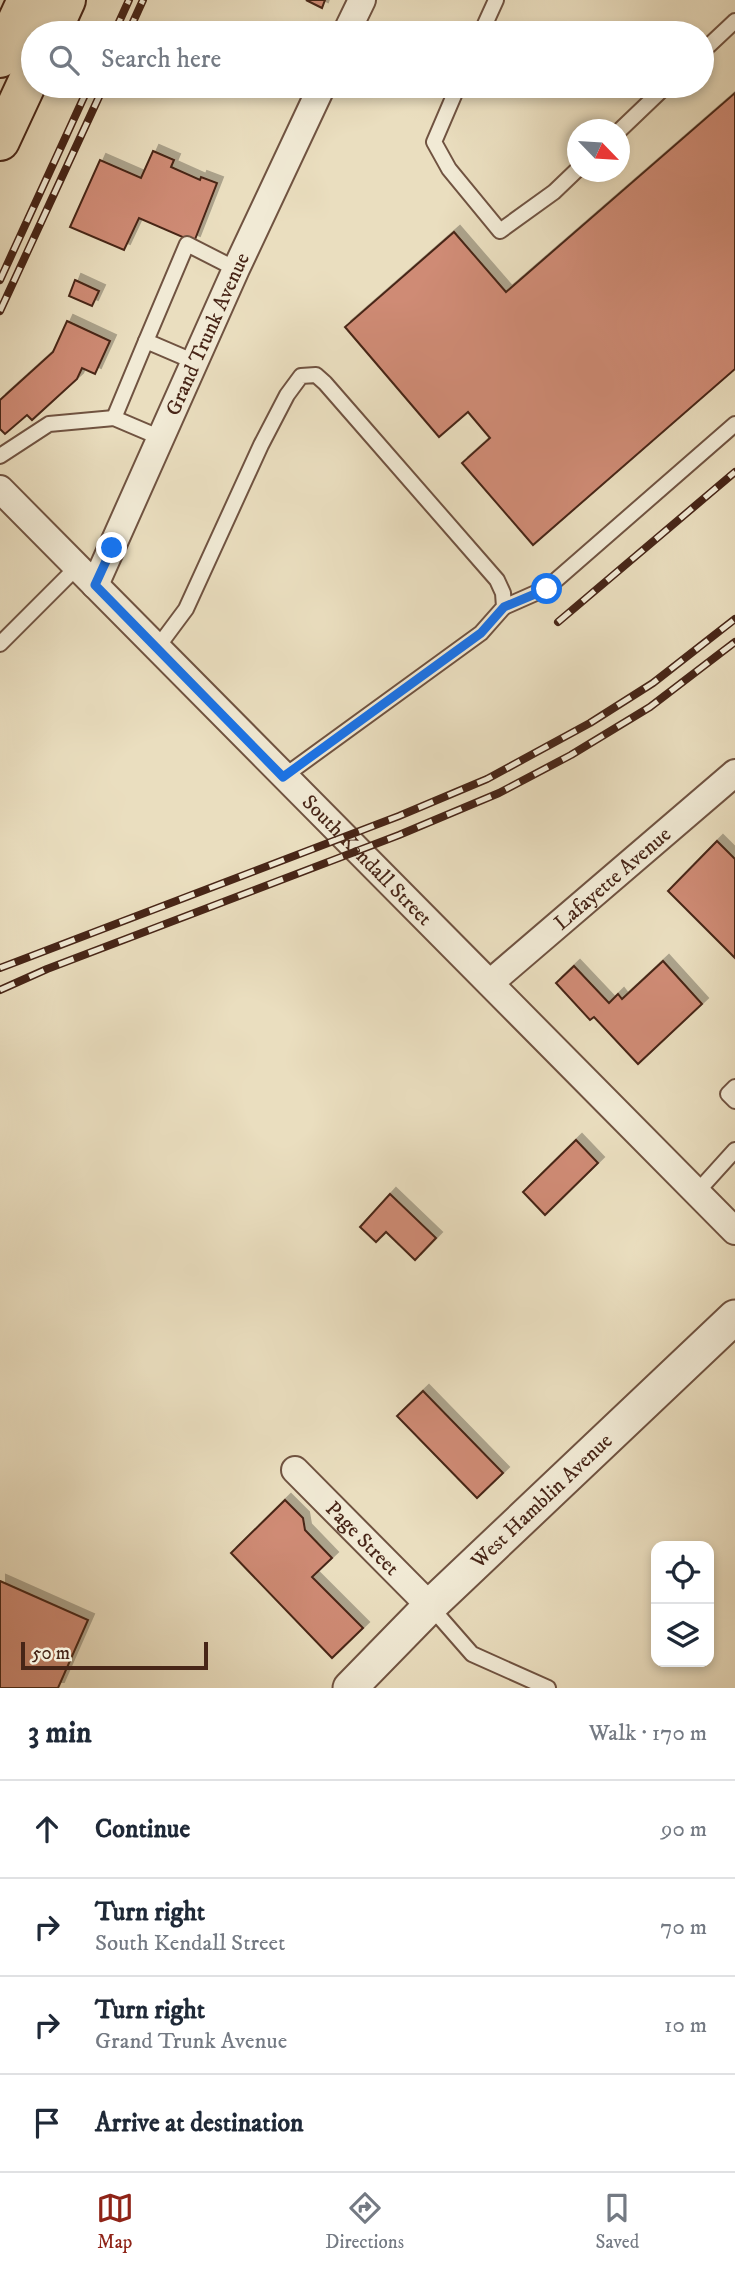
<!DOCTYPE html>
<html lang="en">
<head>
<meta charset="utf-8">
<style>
  :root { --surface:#fff; --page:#f6f6f7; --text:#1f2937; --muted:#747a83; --line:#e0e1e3; --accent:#8f2418 }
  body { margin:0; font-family:"IM FELL DW Pica",serif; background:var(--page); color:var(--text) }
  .controls { position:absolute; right:21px; bottom:21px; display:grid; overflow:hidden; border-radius:14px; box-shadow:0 4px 10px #0003 }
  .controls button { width:63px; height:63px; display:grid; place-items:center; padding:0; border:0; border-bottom:2px solid var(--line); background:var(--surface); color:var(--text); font:35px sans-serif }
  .compass { position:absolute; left:567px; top:119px; width:63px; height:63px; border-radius:50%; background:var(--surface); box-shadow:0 4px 10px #0003; rotate:115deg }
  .scale { position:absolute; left:21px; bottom:18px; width:187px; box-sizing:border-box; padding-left:7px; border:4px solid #472517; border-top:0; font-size:19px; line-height:24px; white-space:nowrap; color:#472517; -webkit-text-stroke:5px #f1ead5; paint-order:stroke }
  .stop { position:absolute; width:21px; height:21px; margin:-16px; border:5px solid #1a73e8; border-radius:50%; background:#fff }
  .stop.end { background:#1a73e8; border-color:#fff; box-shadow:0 2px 7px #0008 }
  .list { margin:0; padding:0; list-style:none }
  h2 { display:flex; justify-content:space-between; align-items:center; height:91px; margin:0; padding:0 28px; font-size:30px }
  h2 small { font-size:23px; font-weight:400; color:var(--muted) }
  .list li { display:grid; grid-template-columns:46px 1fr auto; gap:21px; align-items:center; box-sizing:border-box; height:98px; padding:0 28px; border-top:2px solid var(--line) }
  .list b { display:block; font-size:26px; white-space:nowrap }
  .list p { margin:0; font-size:23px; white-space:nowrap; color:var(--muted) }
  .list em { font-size:23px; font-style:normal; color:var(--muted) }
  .icon { flex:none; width:38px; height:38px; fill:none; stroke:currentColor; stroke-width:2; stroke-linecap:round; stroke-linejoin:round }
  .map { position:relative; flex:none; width:735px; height:1688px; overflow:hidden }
  .search { position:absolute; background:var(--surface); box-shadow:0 4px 10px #0003; left:21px; right:21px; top:21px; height:77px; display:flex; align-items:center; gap:18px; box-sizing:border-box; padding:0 24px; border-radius:38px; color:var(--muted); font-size:26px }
  .sheet { height:483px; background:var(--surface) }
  nav { display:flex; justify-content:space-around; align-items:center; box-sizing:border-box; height:98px; border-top:2px solid var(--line); background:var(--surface); font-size:19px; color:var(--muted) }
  nav a { display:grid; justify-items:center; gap:4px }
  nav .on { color:var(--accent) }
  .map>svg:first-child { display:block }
  .building { fill:#cf8b75; stroke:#472517; stroke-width:2; filter:url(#shadow) }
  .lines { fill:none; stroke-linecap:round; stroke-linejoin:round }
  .service-casing { stroke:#705341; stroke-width:18 }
  .minor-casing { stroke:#705341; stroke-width:30 }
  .tertiary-casing { stroke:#705341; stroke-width:37 }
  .primary-casing { stroke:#472517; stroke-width:42 }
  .service { stroke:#f1ead5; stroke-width:14 }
  .minor { stroke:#f1ead5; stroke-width:26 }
  .tertiary { stroke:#f1ead5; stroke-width:33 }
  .primary { stroke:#eadebf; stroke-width:38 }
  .rail-casing { stroke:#472517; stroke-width:8 }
  .rail { stroke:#f1ead5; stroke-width:5; stroke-dasharray:16; stroke-linecap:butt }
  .route { stroke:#1a73e8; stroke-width:9 }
  .labels { text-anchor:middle; stroke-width:5; stroke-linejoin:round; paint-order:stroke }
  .street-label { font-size:21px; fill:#472517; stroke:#f1ead5 }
</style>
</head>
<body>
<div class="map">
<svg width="735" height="1688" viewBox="0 0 735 1688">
  <defs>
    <filter id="shadow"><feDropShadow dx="6" dy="-6" stdDeviation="0" flood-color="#0004"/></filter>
  </defs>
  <rect width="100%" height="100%" fill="#eadebf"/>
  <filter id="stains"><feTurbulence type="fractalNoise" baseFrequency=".00286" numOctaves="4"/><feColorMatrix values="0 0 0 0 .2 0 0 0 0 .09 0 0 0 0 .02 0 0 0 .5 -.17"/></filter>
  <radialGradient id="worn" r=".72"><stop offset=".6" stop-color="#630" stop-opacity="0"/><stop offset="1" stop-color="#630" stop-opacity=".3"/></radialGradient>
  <g class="building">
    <polygon points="306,0 325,0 322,8"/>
    <polygon points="735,93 735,369 533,545 462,463 490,438 468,412 439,437 345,327 454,232 506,292"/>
    <polygon points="153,151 174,160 171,167 200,180 201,177 217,183 194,242 139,218 124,250 70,227 100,160 141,178"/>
    <polygon points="75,280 99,291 92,306 69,296"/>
    <polygon points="67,321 110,341 95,374 82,368 77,379 32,420 27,415 5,434 0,429 0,400 53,352"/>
    <polygon points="717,841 735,859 735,958 668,891"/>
    <polygon points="663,961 702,1004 638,1064 594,1017 590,1020 556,983 574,966 609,1003 618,994 622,999"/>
    <polygon points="576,1140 598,1163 545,1215 523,1192"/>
    <polygon points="390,1194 436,1238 415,1260 386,1232 376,1242 360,1227"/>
    <polygon points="423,1391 503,1473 477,1498 397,1416"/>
    <polygon points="285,1500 303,1518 305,1530 332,1558 312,1577 363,1628 332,1658 231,1553"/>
    <polygon points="0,1581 88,1620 58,1688 0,1688"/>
  </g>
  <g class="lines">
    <g class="service-casing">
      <g id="service">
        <polyline points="481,33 496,0"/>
        <polyline points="702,52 735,21"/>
        <polyline points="458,86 434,142 449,169 500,231 554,192 578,169"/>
        <polyline points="620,130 666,86"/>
        <polyline points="146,341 187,244 236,269"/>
        <polyline points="114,418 146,341 195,362"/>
        <polyline points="0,456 49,424 114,418 161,438"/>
        <polyline points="504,607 547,588 735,424"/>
        <polyline points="0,644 77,567"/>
        <polyline points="157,648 186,609 261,445 287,395 301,376 316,375 325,383 497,580 503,593 504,607 481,633 283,777"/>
        <polyline points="735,1087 728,1094 735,1101"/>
        <polyline points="697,1192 735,1150"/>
        <polyline points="430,1606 472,1654 548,1688"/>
      </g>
    </g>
    <g class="minor-casing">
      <g id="minor">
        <polyline points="346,33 362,0"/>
        <path id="s1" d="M0 489 735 1231"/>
        <path id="s2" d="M95 585 236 269 322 86"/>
        <path id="s3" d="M490 983 735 773"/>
        <path id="s4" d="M295 1470 430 1606"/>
      </g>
    </g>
    <g class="tertiary-casing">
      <g id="tertiary">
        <path id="s5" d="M350 1688 430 1606 735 1317"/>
      </g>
    </g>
    <g class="primary-casing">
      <g id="primary">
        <polyline points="51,33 66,0"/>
        <polyline points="0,58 27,0"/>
        <polyline points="0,141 33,70"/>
      </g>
    </g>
    <use href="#service" class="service"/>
    <use href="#minor" class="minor"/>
    <use href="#tertiary" class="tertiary"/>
    <use href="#primary" class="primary"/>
    <g class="rail-casing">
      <g id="rail">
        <polyline points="114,33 129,0"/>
        <polyline points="128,33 143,0"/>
        <polyline points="0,280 89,86"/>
        <polyline points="0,311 104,86"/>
        <polyline points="558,622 735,472"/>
        <polyline points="0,968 399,816 487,779 590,723 653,683 735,619"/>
        <polyline points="0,990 47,969 399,835 499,793 571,755 650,707 735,642"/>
      </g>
    </g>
    <use href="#rail" class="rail"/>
  </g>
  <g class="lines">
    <polyline class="route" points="112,548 95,585 283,777 481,633 504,607 547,589"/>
  </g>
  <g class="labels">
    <g class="street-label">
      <text dy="7" stroke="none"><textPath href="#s2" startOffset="275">Grand Trunk Avenue</textPath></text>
      <text dy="7" stroke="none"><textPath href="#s1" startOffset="522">South Kendall Street</textPath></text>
      <text dy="7" stroke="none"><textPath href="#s3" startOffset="161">Lafayette Avenue</textPath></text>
      <text dy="7" stroke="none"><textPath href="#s5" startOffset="268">West Hamblin Avenue</textPath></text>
      <text dy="7" stroke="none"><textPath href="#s4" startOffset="96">Page Street</textPath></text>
    </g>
  </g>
  <rect width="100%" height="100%" filter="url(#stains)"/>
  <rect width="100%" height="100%" fill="url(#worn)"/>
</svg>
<div class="controls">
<button><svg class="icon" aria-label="locate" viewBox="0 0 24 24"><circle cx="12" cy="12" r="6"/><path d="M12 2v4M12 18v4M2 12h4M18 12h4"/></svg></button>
<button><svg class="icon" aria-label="layers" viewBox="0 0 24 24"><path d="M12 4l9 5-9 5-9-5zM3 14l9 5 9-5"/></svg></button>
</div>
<svg class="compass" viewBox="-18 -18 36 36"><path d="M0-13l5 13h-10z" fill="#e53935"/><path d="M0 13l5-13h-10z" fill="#747a83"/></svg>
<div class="scale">50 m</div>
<div class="stop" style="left:547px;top:589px"></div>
<div class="stop end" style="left:112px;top:548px"></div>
<div class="search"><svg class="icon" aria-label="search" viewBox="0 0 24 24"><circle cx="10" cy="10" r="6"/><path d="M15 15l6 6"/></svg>Search here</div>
</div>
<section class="sheet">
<h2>3 min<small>Walk · 170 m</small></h2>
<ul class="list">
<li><svg class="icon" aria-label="ahead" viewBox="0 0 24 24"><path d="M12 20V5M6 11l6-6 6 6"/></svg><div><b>Continue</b></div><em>90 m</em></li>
<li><svg class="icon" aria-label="right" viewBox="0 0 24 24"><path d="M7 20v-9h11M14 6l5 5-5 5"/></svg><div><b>Turn right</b><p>South Kendall Street</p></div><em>70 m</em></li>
<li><svg class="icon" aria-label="right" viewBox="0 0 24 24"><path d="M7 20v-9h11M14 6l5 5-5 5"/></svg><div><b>Turn right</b><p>Grand Trunk Avenue</p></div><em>10 m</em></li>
<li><svg class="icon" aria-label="arrive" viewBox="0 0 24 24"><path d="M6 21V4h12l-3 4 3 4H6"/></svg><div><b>Arrive at destination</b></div></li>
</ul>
</section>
<nav>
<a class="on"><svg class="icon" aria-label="map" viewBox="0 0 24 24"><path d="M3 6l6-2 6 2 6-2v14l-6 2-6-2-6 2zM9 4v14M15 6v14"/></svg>Map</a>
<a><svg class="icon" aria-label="directions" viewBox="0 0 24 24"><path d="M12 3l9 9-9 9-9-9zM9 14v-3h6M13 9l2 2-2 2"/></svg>Directions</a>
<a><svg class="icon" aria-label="saved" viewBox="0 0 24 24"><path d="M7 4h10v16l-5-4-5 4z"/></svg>Saved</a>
</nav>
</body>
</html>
